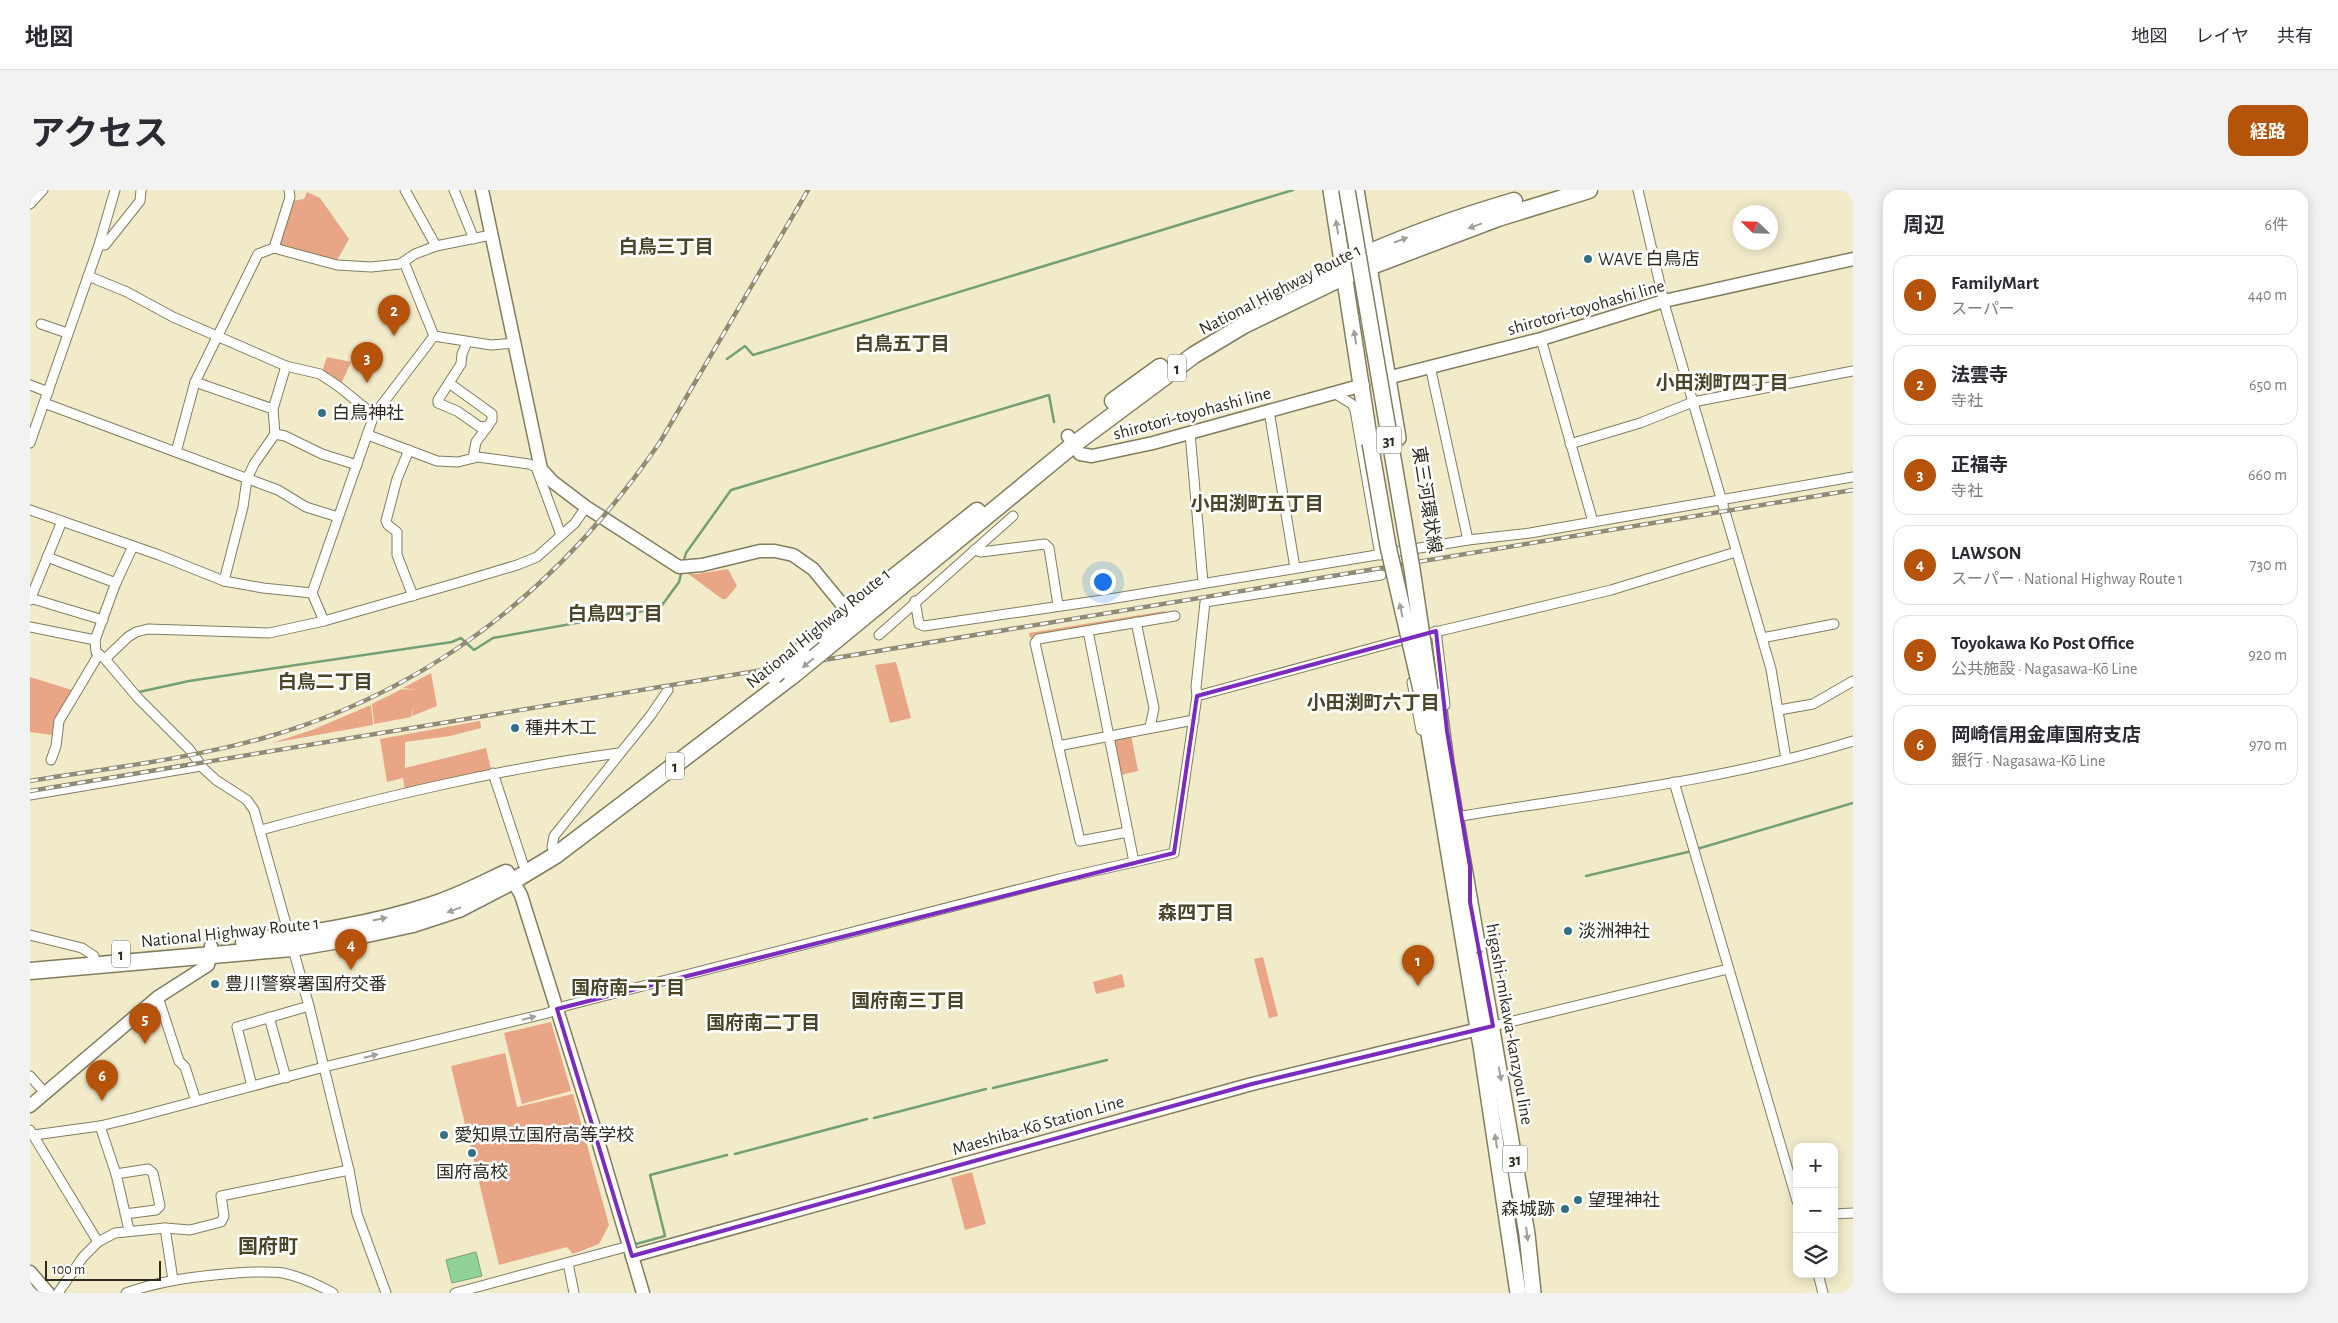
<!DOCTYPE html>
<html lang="ja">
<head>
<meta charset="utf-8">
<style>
  :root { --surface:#fff; --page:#f2f2f3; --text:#2b2b33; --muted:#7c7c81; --line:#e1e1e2; --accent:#b45309 }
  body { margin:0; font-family:"Alegreya Sans","Noto Sans JP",sans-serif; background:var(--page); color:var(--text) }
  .controls { position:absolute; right:15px; bottom:15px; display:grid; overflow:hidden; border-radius:10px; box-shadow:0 2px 12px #0003 }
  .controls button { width:45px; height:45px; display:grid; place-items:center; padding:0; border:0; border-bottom:1px solid var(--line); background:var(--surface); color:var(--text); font:25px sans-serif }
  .compass { position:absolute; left:1703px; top:15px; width:45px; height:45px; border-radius:50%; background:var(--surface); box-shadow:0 2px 12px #0003; rotate:293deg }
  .scale { position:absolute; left:15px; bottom:12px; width:116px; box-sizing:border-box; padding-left:5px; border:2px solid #2f2c1f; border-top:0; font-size:14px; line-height:18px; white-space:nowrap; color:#2f2c1f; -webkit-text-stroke:4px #fff; paint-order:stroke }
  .you { position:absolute; left:1072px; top:391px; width:18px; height:18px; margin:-12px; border:4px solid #fff; border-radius:50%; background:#1a73e8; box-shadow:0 0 0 8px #1a73e833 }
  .badge { display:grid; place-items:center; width:32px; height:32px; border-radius:50%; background:var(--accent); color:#fff; font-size:16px; font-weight:700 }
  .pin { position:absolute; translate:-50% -41px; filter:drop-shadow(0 1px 2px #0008) }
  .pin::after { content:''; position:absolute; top:26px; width:18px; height:15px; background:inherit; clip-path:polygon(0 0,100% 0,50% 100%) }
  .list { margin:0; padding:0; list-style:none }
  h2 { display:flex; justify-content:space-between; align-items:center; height:65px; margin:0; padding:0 20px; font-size:21px }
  h2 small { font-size:16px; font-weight:400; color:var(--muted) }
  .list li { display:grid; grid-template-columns:32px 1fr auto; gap:15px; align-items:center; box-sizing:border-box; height:80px; margin:0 10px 10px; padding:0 10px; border:1px solid var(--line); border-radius:15px }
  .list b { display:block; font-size:19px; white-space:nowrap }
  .list p { margin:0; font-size:16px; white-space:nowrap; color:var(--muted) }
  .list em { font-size:16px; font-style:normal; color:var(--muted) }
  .icon { flex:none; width:28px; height:28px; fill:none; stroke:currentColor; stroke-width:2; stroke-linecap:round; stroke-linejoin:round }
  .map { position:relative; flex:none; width:1823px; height:1103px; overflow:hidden; border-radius:15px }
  header { display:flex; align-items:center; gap:30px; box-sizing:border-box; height:70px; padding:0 25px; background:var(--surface); border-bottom:1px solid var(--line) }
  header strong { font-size:24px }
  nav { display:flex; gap:28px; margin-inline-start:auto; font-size:18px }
  .intro { display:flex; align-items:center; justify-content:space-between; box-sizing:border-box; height:120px; padding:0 30px }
  h1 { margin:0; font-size:35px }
  .button { padding:12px 22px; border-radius:15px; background:var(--accent); color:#fff; font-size:18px; font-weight:700 }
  main { display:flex; gap:30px; padding:0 30px }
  aside { flex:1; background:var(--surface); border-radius:15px; box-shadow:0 2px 12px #0003 }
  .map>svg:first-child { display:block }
  .green { fill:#e9a686 }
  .water { fill:#91d29a; stroke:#74a075 }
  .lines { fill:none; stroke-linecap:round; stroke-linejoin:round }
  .stream { stroke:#74a075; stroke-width:2.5 }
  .street-casing { stroke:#837d5f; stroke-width:11 }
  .secondary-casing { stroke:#837d5f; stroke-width:15 }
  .primary-casing { stroke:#837d5f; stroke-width:18 }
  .highway-casing { stroke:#837d5f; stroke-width:19 }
  .street { stroke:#fff; stroke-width:9 }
  .secondary { stroke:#fff; stroke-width:12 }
  .primary { stroke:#fff; stroke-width:15 }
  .highway { stroke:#fff; stroke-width:16 }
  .rail-casing { stroke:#908b74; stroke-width:4.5 }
  .rail { stroke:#fff; stroke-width:2.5; stroke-dasharray:8; stroke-linecap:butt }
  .primary-bridge-casing { stroke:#837d5f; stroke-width:18; stroke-linecap:butt }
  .highway-bridge-casing { stroke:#837d5f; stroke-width:19; stroke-linecap:butt }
  .primary-bridge { stroke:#fff; stroke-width:15 }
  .highway-bridge { stroke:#fff; stroke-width:16 }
  .oneway { fill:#a1a09a }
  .marked { fill:none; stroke:#7b2cbf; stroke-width:4; stroke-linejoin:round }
  .poi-dot { fill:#327086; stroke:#fff; stroke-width:2 }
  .labels { text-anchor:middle; stroke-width:5; stroke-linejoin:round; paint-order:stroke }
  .shield { fill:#fff; stroke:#6d6b62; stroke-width:1 }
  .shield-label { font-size:16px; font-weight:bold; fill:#2f2c1f }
  .poi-label { font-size:18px; fill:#2f2c1f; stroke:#fff; text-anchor:start }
  .street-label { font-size:18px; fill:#2f2c1f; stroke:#fff }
  .neighbourhood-label { font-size:19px; font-weight:bold; fill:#4b4529; stroke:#fff }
  .quarter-label { font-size:20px; font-weight:bold; fill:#4b4529; stroke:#fff }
</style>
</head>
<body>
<header>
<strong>地図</strong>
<nav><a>地図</a><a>レイヤ</a><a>共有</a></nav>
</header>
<div class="intro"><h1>アクセス</h1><a class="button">経路</a></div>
<main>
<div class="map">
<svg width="1823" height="1103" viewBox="0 0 1823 1103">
  <rect width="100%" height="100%" fill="#f1ebca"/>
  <g class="green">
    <polygon points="277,2 290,8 319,49 306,72 248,57 262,11 274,9"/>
    <polygon points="297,167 321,172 311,194 292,182"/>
    <polygon points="698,379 707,396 696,409 692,409 657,383 667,384"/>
    <polygon points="1135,421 1136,426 1000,448 999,443"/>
    <polygon points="866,472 881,528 860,533 845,475"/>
    <polygon points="401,483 407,516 382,526 384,514 381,527 344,534 342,514 372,499 387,500 373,498"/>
    <polygon points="0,487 42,500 24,530 22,545 0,542"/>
    <polygon points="341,515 343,535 242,553 282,540"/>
    <polygon points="450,531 451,538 420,546 375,552 375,578 456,558 461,579 375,601 373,588 357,592 350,549"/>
    <polygon points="1101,544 1108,581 1091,585 1083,547"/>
    <polygon points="1233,767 1248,826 1239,828 1224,769"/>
    <polygon points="1092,784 1095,797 1066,804 1063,792"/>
    <polygon points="521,832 541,901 492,914 474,843"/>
    <polygon points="475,863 487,917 543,904 579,1035 569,1054 543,1064 537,1057 469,1075 421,876"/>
    <polygon points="942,982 956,1034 935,1040 921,988"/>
  </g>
  <polygon class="water" points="446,1062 452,1086 422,1093 416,1070"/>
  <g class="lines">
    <g class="stream">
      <polyline points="697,169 715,156 723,165 1263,0"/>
      <polyline points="653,373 656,363 701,300 1019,205 1024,232"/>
      <polyline points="109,502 159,491 422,452 431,448 444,460 463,448 630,418 649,392 652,380"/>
      <polyline points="1667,659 1823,613"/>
      <polyline points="1556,686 1662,661"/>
      <polyline points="963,898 1077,870"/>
      <polyline points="844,928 956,899"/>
      <polyline points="705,964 837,929"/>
      <polyline points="606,1054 635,1046 620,985 697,965"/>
    </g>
    <g class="street-casing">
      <g id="street">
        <polyline points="375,0 406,56"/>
        <polyline points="424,0 444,49"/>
        <polyline points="1608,0 1636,120 1741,479 1756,569"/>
        <polyline points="0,14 13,0"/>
        <polyline points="69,55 75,55 110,11 111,0"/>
        <polyline points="244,58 260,7 259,0"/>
        <polyline points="374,72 404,146"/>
        <polyline points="58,86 97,102 143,127 256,176 290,184 308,196 344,225"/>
        <polyline points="11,134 37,143"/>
        <polyline points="404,146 461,155 485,153"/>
        <polyline points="165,192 243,219"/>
        <polyline points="419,193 462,224 462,230 458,236 450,237 427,221 408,213 408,210 431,174 432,164 437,152"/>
        <polyline points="0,195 18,202"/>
        <polyline points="1304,203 1322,214 1325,220 1350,365"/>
        <polyline points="14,213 248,300 276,317 308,327"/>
        <polyline points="1239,221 1265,378"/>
        <polyline points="1160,243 1173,393"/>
        <polyline points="245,244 243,219 256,176"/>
        <polyline points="338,245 407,271 428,272 448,267 499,274 511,279"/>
        <polyline points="0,253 69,55 85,0"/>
        <polyline points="1540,254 1610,233 1663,212 1823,181"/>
        <polyline points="379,260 367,289 356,331 358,335 367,342 367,365 383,406"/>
        <polyline points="146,262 165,192 228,64 244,58 307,75 341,77 370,74 385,64 406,56 461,45"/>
        <polyline points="443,268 446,252 458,236"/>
        <polyline points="506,277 531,345"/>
        <polyline points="0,320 129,365 194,391 233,398 282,403"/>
        <polyline points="1563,332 1823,287"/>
        <polyline points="1438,350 1500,343 1563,332 1511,149"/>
        <polyline points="103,356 85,395 65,450 66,462 75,469 108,508 159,559 174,579 186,590 217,610 224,620 279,816 319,980 327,1024 356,1103"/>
        <polyline points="944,360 951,362 1015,354 1019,358 1028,415"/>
        <polyline points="17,367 86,393"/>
        <polyline points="194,391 213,317 217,289 224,274 245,244 255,246 292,264 327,275"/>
        <polyline points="0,408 73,430"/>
        <polyline points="0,410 32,331"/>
        <polyline points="885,411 889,434 894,436 1086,408 1438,350 1400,176"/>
        <polyline points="294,431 282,403 344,225 404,146"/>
        <polyline points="1106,432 1124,518 1120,537"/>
        <polyline points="0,437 65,450"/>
        <polyline points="1058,441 1104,672"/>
        <polyline points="1406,441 1415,515"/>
        <polyline points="849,445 983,326"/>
        <polyline points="1732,448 1804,434"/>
        <polyline points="75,469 98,447 106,442 118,439 239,443 294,431 427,393 487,375 507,367 545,333 556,317"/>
        <polyline points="1382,492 1391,540"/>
        <polyline points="1167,506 1372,450 1581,400 1706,362"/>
        <polyline points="1749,520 1783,514 1823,491"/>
        <polyline points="1028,556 1164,530"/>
        <polyline points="21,570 26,556 29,531 69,464"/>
        <polyline points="463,583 493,674"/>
        <polyline points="1644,592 1767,1011"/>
        <polyline points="0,605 171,576"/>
        <path d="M1431 626C1562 605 1697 590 1823 551"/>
        <path d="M231 640C349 608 467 579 589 563"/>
        <polyline points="1098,642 1050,651 1005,453 1008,449 1145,426"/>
        <polyline points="522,657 524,646 621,525 638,500"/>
        <polyline points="0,745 52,758 64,766"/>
        <polyline points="128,807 149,871 155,877 166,911"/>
        <polyline points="239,827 256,888"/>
        <polyline points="1463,836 1698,779"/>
        <polyline points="0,886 15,903"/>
        <polyline points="222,896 207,837 279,816"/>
        <polyline points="70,936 86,984"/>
        <polyline points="0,940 68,1052"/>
        <polyline points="4,945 70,936 103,928 294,877 518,823 535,816 1029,689 1144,663 1167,506 1166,497 1175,412 1351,385"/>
        <polyline points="95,1024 126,1020 130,1016 123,983 118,979 86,984 99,1040"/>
        <polyline points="1804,1024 1823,1023"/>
        <polyline points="135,1038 143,1090"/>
        <polyline points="538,1073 544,1103"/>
        <polyline points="1788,1084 1793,1103"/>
        <polyline points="28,1103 53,1067 68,1052 85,1043 135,1038 160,1040 191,1032 194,1026 191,1006 319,980"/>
        <path d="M96 1103C132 1090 168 1086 206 1083 221 1082 238 1081 253 1083 272 1087 287 1094 303 1103"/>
        <polyline points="425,1103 599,1056"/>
      </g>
    </g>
    <g class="secondary-casing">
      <g id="secondary">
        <polyline points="452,0 511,279 523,292 556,317 649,377 672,375 730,361 745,361 763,365 783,379 824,429"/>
        <polyline points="1357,188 1511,149 1634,111 1823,69"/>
        <polyline points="1038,246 1050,264 1062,266 1123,253 1333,195"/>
        <polyline points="479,684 491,705 563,934 613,1103"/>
        <polyline points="0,916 128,807 178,775 181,756"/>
        <polyline points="602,1066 1222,894 1457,837"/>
        <polyline points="0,1082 18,1103"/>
      </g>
    </g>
    <g class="primary-casing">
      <g id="primary">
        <polyline points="1301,0 1340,253"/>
        <polyline points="1326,0 1368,248"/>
        <polyline points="1406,498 1416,573 1497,1044 1503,1103"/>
        <polyline points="1392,502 1451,856 1488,1103"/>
      </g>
    </g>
    <g class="highway-casing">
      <g id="highway">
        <path d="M1286 88C1349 55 1416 31 1484 11"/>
        <polyline points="1083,211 1130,177"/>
        <polyline points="795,459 1043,255 1164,165 1214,135 1315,86 1468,28 1559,0"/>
        <polyline points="771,461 947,321"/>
        <path d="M214 752C277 744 342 735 402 715 428 707 452 694 476 683"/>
        <polyline points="0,781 262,758 309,750 383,734 429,719 483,691 526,665 762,486"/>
      </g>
    </g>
    <use href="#street" class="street"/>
    <use href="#secondary" class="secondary"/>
    <use href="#primary" class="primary"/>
    <use href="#highway" class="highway"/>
    <g class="rail-casing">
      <g id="rail">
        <path d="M0 591C79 578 160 569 237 547 404 499 533 394 630 252L778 0"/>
        <polyline points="0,601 1823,300"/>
      </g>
    </g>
    <use href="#rail" class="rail"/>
    <g class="primary-bridge-casing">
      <g id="primary-bridge">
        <polyline points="1317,0 1382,379 1400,500"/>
        <polyline points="1340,253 1358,356 1391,500"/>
      </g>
    </g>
    <g class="highway-bridge-casing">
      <g id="highway-bridge">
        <polyline points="744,486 771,461"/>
        <polyline points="762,486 795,459"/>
      </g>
    </g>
    <use href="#primary-bridge" class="primary-bridge"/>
    <use href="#highway-bridge" class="highway-bridge"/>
  </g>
  <defs><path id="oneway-solid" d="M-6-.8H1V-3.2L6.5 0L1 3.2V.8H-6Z" transform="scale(1.25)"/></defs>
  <g class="oneway">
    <use href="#oneway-solid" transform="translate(1445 36) rotate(160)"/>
    <use href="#oneway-solid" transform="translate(1307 37) rotate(-99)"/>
    <use href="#oneway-solid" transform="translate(1371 50) rotate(-21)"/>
    <use href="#oneway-solid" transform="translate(1325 147) rotate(-99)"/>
    <use href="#oneway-solid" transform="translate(1371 420) rotate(-102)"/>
    <use href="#oneway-solid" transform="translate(778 473) rotate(140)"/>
    <use href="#oneway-solid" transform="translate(424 720) rotate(160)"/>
    <use href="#oneway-solid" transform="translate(350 729) rotate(-12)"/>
    <use href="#oneway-solid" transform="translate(1449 760) rotate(80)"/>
    <use href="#oneway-solid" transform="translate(499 828) rotate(-14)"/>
    <use href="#oneway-solid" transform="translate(341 866) rotate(-14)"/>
    <use href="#oneway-solid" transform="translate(1470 884) rotate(80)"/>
    <use href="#oneway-solid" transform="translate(1466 951) rotate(-99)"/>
    <use href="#oneway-solid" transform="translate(1497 1044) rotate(83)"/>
  </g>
  <path class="marked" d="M1406 441 1417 541 1440 677V712L1463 836 1222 894 602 1066 527 819 1144 663 1167 506Z"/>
  <g class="poi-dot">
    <circle cx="1558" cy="69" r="5"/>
    <circle cx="292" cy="223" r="5"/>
    <circle cx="485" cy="538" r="5"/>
    <circle cx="1538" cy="741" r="5"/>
    <circle cx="185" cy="794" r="5"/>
    <circle cx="414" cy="945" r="5"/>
    <circle cx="442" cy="963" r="5"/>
    <circle cx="1548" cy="1010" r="5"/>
    <circle cx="1535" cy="1019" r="5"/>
  </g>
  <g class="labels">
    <g class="shield">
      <rect x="1138" y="164.5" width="18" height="27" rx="4"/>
      <rect x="1346.5" y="236.5" width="25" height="27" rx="4"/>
      <rect x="636" y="562.5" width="18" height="27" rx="4"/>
      <rect x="82" y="750.5" width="18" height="27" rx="4"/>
      <rect x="1472.5" y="955.5" width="25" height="27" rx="4"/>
    </g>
    <g class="shield-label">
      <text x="1147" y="184">1</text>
      <text x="1359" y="256">31</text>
      <text x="645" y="582">1</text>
      <text x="91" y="770">1</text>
      <text x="1485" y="975">31</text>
    </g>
    <g class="poi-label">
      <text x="1568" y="75">WAVE 白鳥店</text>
      <text x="302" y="229">白鳥神社</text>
      <text x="495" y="544">種井木工</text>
      <text x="1548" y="747">淡洲神社</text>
      <text x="195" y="800">豊川警察署国府交番</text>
      <text x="424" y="951">愛知県立国府高等学校</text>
      <text x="442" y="988" text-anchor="middle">国府高校</text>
      <text x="1558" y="1016">望理神社</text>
      <text x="1525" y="1025" text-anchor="end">森城跡</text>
    </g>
    <g class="street-label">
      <text transform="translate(1250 99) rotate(-27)" y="6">National Highway Route 1</text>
      <text transform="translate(1556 117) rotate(-16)" y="6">shirotori-toyohashi line</text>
      <text transform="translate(1162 223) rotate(-15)" y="6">shirotori-toyohashi line</text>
      <text transform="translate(1397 310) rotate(81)" y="6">東三河環状線</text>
      <text transform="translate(788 438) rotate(-39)" y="6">National Highway Route 1</text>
      <text transform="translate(200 742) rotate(-6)" y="6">National Highway Route 1</text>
      <text transform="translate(1480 834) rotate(80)" y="6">higashi-mikawa-kanzyou line</text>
      <text transform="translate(1008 935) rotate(-16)" y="6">Maeshiba-Kō Station Line</text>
    </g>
    <g class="neighbourhood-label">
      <text x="636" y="63">白鳥三丁目</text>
      <text x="872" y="160">白鳥五丁目</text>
      <text x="1692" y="199">小田渕町四丁目</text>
      <text x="1227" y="320">小田渕町五丁目</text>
      <text x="585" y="430">白鳥四丁目</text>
      <text x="295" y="498">白鳥二丁目</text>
      <text x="1343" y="519">小田渕町六丁目</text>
      <text x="1166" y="729">森四丁目</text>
      <text x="598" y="804">国府南一丁目</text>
      <text x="878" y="817">国府南三丁目</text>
      <text x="733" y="839">国府南二丁目</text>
    </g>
    <g class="quarter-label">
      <text x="238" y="1063">国府町</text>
    </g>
  </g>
</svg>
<div class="controls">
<button>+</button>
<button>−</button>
<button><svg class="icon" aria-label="layers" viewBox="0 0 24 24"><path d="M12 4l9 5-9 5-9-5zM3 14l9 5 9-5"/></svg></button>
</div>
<svg class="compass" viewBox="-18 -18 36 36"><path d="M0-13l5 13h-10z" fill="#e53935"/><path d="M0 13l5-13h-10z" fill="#7c7c81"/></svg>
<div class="scale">100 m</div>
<div class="you"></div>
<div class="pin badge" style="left:1388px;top:796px">1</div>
<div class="pin badge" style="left:364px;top:146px">2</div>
<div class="pin badge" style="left:337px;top:193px">3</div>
<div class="pin badge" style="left:321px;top:780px">4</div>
<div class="pin badge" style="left:115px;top:854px">5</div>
<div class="pin badge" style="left:72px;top:911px">6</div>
</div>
<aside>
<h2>周辺<small>6件</small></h2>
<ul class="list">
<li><span class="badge">1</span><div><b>FamilyMart</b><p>スーパー</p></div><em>440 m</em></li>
<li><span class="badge">2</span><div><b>法雲寺</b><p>寺社</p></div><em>650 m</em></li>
<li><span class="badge">3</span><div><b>正福寺</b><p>寺社</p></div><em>660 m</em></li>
<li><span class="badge">4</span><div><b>LAWSON</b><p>スーパー · National Highway Route 1</p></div><em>730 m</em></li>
<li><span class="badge">5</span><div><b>Toyokawa Ko Post Office</b><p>公共施設 · Nagasawa-Kō Line</p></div><em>920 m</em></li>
<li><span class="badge">6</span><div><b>岡崎信用金庫国府支店</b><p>銀行 · Nagasawa-Kō Line</p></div><em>970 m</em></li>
</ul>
</aside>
</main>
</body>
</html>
